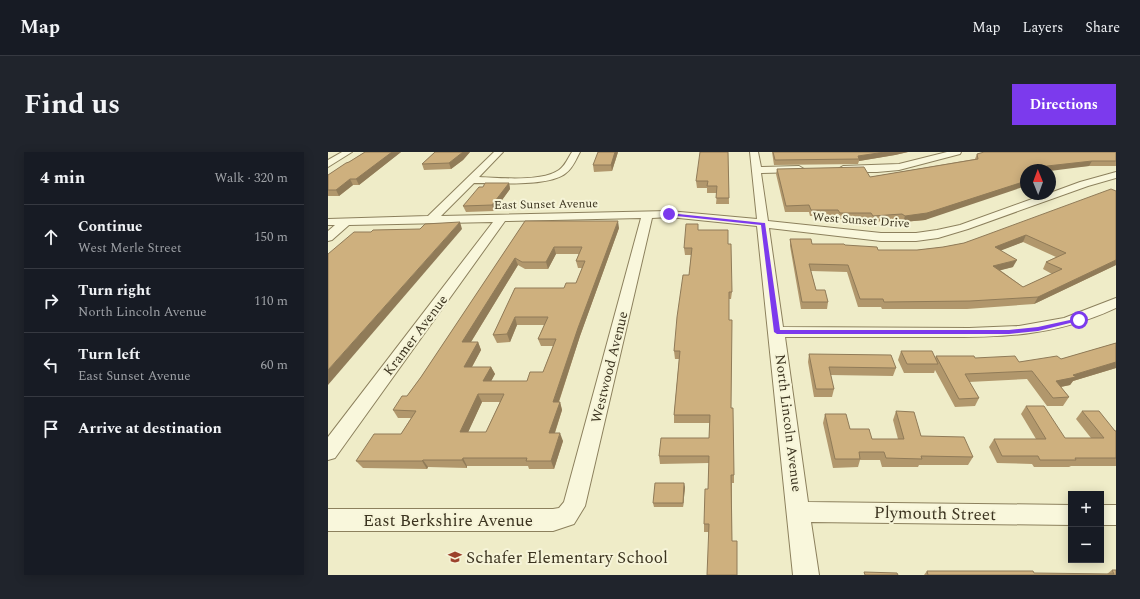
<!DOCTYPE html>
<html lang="en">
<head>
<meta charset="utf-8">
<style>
  :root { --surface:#171b24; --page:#20242c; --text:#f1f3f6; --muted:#9ea1a6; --line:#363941; --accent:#7c3aed }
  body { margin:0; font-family:Spectral,serif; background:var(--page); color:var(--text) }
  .controls { position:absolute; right:12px; bottom:12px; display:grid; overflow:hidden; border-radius:0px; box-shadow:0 2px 10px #0003 }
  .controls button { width:36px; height:36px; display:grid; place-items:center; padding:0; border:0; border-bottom:1px solid var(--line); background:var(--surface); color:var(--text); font:20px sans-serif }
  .compass { position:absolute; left:692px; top:12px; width:36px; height:36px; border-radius:50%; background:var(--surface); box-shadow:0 2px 10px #0003; rotate:359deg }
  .stop { position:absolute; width:12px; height:12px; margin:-9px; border:3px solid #7c3aed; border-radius:50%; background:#fff }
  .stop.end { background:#7c3aed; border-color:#fff; box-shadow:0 1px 4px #0008 }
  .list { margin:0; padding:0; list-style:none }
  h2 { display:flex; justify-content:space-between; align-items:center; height:52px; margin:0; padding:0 16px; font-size:17px }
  h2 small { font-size:13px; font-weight:400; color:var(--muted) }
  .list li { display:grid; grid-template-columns:26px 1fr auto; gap:12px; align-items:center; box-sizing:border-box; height:64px; padding:0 16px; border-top:1px solid var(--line) }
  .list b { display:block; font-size:15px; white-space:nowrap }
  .list p { margin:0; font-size:13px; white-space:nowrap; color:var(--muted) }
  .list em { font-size:13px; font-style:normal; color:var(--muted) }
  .icon { flex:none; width:22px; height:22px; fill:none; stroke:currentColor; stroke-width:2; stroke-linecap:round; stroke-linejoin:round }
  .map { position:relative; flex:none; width:788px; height:423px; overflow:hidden; border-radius:0px }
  header { display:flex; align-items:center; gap:24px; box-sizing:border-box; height:56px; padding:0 20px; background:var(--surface); border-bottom:1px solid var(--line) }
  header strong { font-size:19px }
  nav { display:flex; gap:22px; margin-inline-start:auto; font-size:14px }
  .intro { display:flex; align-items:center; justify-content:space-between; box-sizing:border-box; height:96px; padding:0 24px }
  h1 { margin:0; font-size:28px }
  .button { padding:10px 18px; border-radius:0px; background:var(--accent); color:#fff; font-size:14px; font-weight:700 }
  main { display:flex; gap:24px; padding:0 24px }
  aside { flex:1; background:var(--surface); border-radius:0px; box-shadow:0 2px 10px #0003 }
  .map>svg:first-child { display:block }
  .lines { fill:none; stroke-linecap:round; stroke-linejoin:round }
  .street-casing { stroke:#8c805d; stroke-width:2 }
  .street { fill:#f9f7dc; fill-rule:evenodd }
  .wall { fill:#b1976c; fill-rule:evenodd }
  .shaded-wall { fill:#907b58 }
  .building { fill:#ceb07e; stroke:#907b58; fill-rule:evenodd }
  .route { fill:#7c3aed }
  .labels { text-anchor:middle; stroke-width:4; stroke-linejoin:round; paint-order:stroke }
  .far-street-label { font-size:12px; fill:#3c3420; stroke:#f6f4d8 }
  .street-label { font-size:14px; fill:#3c3420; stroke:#f6f4d8 }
  .near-street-label { font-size:17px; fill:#3c3420; stroke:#f6f4d8 }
  .near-poi-label { font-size:17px; fill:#3c3420; stroke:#f6f4d8; text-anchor:start }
</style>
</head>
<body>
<header>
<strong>Map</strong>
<nav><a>Map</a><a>Layers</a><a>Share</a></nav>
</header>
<div class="intro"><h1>Find us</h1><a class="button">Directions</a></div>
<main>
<aside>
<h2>4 min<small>Walk · 320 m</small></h2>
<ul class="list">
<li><svg class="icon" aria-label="ahead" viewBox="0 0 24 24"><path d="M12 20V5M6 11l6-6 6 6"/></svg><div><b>Continue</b><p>West Merle Street</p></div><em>150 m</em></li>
<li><svg class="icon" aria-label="right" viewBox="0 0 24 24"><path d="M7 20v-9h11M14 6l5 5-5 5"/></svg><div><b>Turn right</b><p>North Lincoln Avenue</p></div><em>110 m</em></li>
<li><svg class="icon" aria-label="left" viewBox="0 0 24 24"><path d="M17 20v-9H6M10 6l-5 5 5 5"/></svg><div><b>Turn left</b><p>East Sunset Avenue</p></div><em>60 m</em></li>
<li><svg class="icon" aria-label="arrive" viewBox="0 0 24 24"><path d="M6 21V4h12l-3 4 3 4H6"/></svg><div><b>Arrive at destination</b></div></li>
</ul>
</aside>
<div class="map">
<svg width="788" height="423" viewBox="0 0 788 423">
  <rect width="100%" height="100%" fill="#efecc8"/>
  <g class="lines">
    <g class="street-casing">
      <g id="street">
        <polygon points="14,0 24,0 0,15 0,8"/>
        <path d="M166 0H175L151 25C172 26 214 30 231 18 237 14 240 6 244 0H252C248 7 245 16 238 21 222 35 168 31 146 31L113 64 341 59 429 67 422 0H430L433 15 471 14 476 17 471 20 433 21 440 69 553 81H588L609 78 632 73 718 42H722V41L752 30 788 20V26L760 34 640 77 610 86 588 89H553L441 76 455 175 641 176 691 174 736 166 788 146V156C720 188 661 185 588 185 544 185 500 185 457 185L480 350 743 353V373L483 370 491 423H465L429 74 341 65 324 66 257 354 246 372 225 379H0V357H225L231 356 236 350 313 66 177 69 7 306 0 308V285L165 70 21 73 4 88 0 89V79L7 73H0V67L100 64Z"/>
        <polygon points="619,0 633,0 632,2 571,18 549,20 515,20 510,17 515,14 571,12"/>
        <rect x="773" y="353" width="15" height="20"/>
      </g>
    </g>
    <use href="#street" class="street"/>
  </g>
  <g class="wall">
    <polygon points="37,0 73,0 31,33 25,33 11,44 0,44 0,23 21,10"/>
    <polygon points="107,0 142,0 135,8 123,17 96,18 94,12"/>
    <polygon points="290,0 284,19 266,20 265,13"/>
    <polygon points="400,0 401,52 388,52 389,41 379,41 379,36 369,36 368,29"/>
    <polygon points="444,0 580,0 567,3 531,9 530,12 446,13"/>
    <polygon points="788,0 788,14 761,14 698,18 597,68 575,70 573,68 544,70 541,67 511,67 509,64 482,64 481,60 457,60 448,22 449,17 542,25 647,7 649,2"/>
    <polygon points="181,31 182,37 166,59 138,60 135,54 155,35"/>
    <path d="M788 39V113L706 152 639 157H554L553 155H530L519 120 483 119 488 138 500 150 499 157H473L462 94V87L484 92 517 93 550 98H589L615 95 636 91ZM695 90 728 105 718 110 715 117 724 122 695 135 672 118 685 115 673 98Z"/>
    <path d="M197 69 291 76 252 184 231 250H232L234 258 227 281 235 289 226 317H201L200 314H139V316L100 315 99 317 35 316 28 309 73 282 83 266H70L65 258 79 244 93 225ZM228 102H251L248 109 250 116H254L248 131 236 136H187L165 183 169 191 182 190 189 173H216L210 187 213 194H225L215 220 199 229H163L167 222 163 215H144L153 198 150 190H143L190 113 197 117H220ZM154 250H172L158 280H140Z"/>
    <polygon points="370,78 400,92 404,140 403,147 401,147 401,168 403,256 406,323 406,331 404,331 404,389 409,423 380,380 376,380 376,372 380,337 381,311 332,312 331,304 381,286 382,271 346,271 346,263 351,207 347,207 346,199 361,123 363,103 357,103 356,96"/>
    <polygon points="788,191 788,216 745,229 742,233 733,235 741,245 735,254 719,254 699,227 641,230 651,246 647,254 627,255 607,218 606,221 576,221 570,208 573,199 607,206 608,204 647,206 691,210 733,207"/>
    <polygon points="481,202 568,216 565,224 502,223 506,237 504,245 486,245 480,210"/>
    <polygon points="698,254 737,286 763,286 748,267 754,259 788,279 788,314 743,314 741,315 706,315 704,312 669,311 661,295 666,287 708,287 693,262"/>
    <polygon points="568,259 593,284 645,305 640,313 591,313 590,315 554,315 552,308 532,308 530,315 505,316 495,271 497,262 522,277 544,287 570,287 565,268"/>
    <polygon points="357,335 355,355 326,355 325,351"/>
    <polygon points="784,418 788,423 596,423 599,419 706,421 779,422"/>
  </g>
  <g class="shaded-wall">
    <polygon points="64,0 73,0 31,33 28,27"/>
    <polygon points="135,0 142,0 135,8 123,17 121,11"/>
    <polygon points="287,0 290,0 284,19 283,13"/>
    <polygon points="557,0 580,0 567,3 531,9 531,7 530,4"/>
    <polygon points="764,9 761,14 722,19 722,18 700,18 701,16"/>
    <polygon points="22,27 25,33 11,44 8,38"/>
    <polygon points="698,29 698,34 597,68 575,70 577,64"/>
    <polygon points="181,31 182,37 166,59 164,53"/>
    <polygon points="290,69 291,76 252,184 228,258 225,250 250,176"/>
    <polygon points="132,70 134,77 0,233 0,218"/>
    <polygon points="698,83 695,90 664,102 667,95"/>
    <polygon points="226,95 228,102 220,117 218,110"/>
    <polygon points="187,106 190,113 138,198 134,190"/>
    <polygon points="689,108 685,115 662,121 665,114"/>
    <polygon points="788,108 788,113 706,152 710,145"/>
    <polygon points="187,165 189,173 182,190 179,182"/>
    <polygon points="150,190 153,198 140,222 136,215"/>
    <polygon points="788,210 788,216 745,229 742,233 722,237 728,229 745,223"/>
    <polygon points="163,215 167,222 159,237 155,229"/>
    <polygon points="150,242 154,250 137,287 132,280"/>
    <polygon points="232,250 234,258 224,289 221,281"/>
    <polygon points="232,281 235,289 226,317 223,309"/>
    <polygon points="135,306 139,314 139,316 134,308"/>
    <polygon points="95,308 100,315 99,317 94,309"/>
    <polygon points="356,331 357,335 355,355 355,351"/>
  </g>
  <g class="building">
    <polygon points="37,0 64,0 28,27 22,27 8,38 0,38 0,23 18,11 21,10"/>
    <polygon points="107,0 135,0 121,11 94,12"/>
    <polygon points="270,0 287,0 283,13 265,13"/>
    <polygon points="372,0 400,0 401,46 388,46 389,34 379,34 380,29 368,29"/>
    <polygon points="445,0 557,0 530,4 531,7 447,8"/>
    <polygon points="656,0 788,0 788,9 764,9 701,16 701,18 698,18 698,29 599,61 577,64 574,62 545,64 543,61 512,61 510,58 483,58 481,53 458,54 449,17 536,15 542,25 650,7 649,2"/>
    <polygon points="157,31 181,31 164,53 135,54 151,35 155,35"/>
    <path d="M783 37 788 39V108L710 145 642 149 556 150 555 147H532L520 113 481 112 488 138H497L500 150H474L462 87H483L484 92H516L517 93 549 95 550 98H589L615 95 636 91 658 83ZM698 83 738 101 718 110 734 117 695 135 665 114 689 108 667 95Z"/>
    <path d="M197 69H290L250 176 225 250H232L221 281H232L223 309H198L199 306H135L134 308H95L94 309H28L46 282H73L88 259 65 258 74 244H79L93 225ZM226 95H254L248 109H257L248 131H238L236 136H187L165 183 179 182 187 165H220L210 187H228L215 220H202L199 229H155L163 215H136L150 190H134L187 106 194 110H218ZM150 242H176L158 280H132Z"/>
    <polygon points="132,70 0,218 0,102 26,80 43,80 45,78 92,77 97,72"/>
    <polygon points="358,72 370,72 370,78 400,78 400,92 403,92 404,140 401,140 401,168 404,168 403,256 405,256 406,323 403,323 404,389 409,389 409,423 379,423 381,372 376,372 377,337 380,337 381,304 331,304 333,286 381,286 382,263 346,263 352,199 346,199 349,165 355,123 361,123 364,96 356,96"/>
    <polygon points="788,191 788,210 745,223 748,225 728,229 741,245 725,246 704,219 637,222 651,246 631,247 608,204 646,204 647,206 687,204 691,210 729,204 733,207"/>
    <polygon points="573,199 604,199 610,212 579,212"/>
    <polygon points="481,202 563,203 568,216 501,215 506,237 488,237"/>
    <polygon points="698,254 716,254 737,286 776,286 754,259 771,259 787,279 788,279 788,306 747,306 748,308 712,308 710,304 674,304 666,287 718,287"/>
    <polygon points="568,259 586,260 593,284 636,285 645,305 593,304 594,307 558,306 556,300 531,300 532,307 507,307 497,262 518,262 522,277 541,277 544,287 576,287"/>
    <polygon points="327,331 356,331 355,351 325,351"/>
    <polygon points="784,418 788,418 788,423 600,423 599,419 705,419 706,421 786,422"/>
    <polygon points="536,420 569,421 570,423 537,423"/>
  </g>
  <polygon class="route" points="341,61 437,71 452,178 681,178 710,175 751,166 754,168 710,179 681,182 449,182 446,180 433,73 339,63"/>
  <defs>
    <g id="school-bare" transform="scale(1.08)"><path d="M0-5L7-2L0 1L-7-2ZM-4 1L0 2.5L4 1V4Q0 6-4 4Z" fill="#9c422c" stroke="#f6f4d8" stroke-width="2.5" paint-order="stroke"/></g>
  </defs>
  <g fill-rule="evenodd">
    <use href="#school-bare" x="127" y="405"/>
  </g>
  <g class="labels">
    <g class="far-street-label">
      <text transform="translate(218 52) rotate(-1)" y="4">East Sunset Avenue</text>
      <text transform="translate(533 68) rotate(4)" y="4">West Sunset Drive</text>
    </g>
    <g class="street-label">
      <text transform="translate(87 183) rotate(-53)" y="5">Kramer Avenue</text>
      <text transform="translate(281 215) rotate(-76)" y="5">Westwood Avenue</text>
      <text transform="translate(461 271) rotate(83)" y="5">North Lincoln Avenue</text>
    </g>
    <g class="near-street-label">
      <text transform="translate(607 361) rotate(1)" y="6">Plymouth Street</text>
      <text x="120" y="374">East Berkshire Avenue</text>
    </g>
    <g class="near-poi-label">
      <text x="138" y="411">Schafer Elementary School</text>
    </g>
  </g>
</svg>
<div class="controls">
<button>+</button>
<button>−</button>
</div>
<svg class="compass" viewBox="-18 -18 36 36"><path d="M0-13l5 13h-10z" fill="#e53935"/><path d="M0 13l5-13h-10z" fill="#9ea1a6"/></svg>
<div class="stop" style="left:751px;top:168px"></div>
<div class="stop end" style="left:341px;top:62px"></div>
</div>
</main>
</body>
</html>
